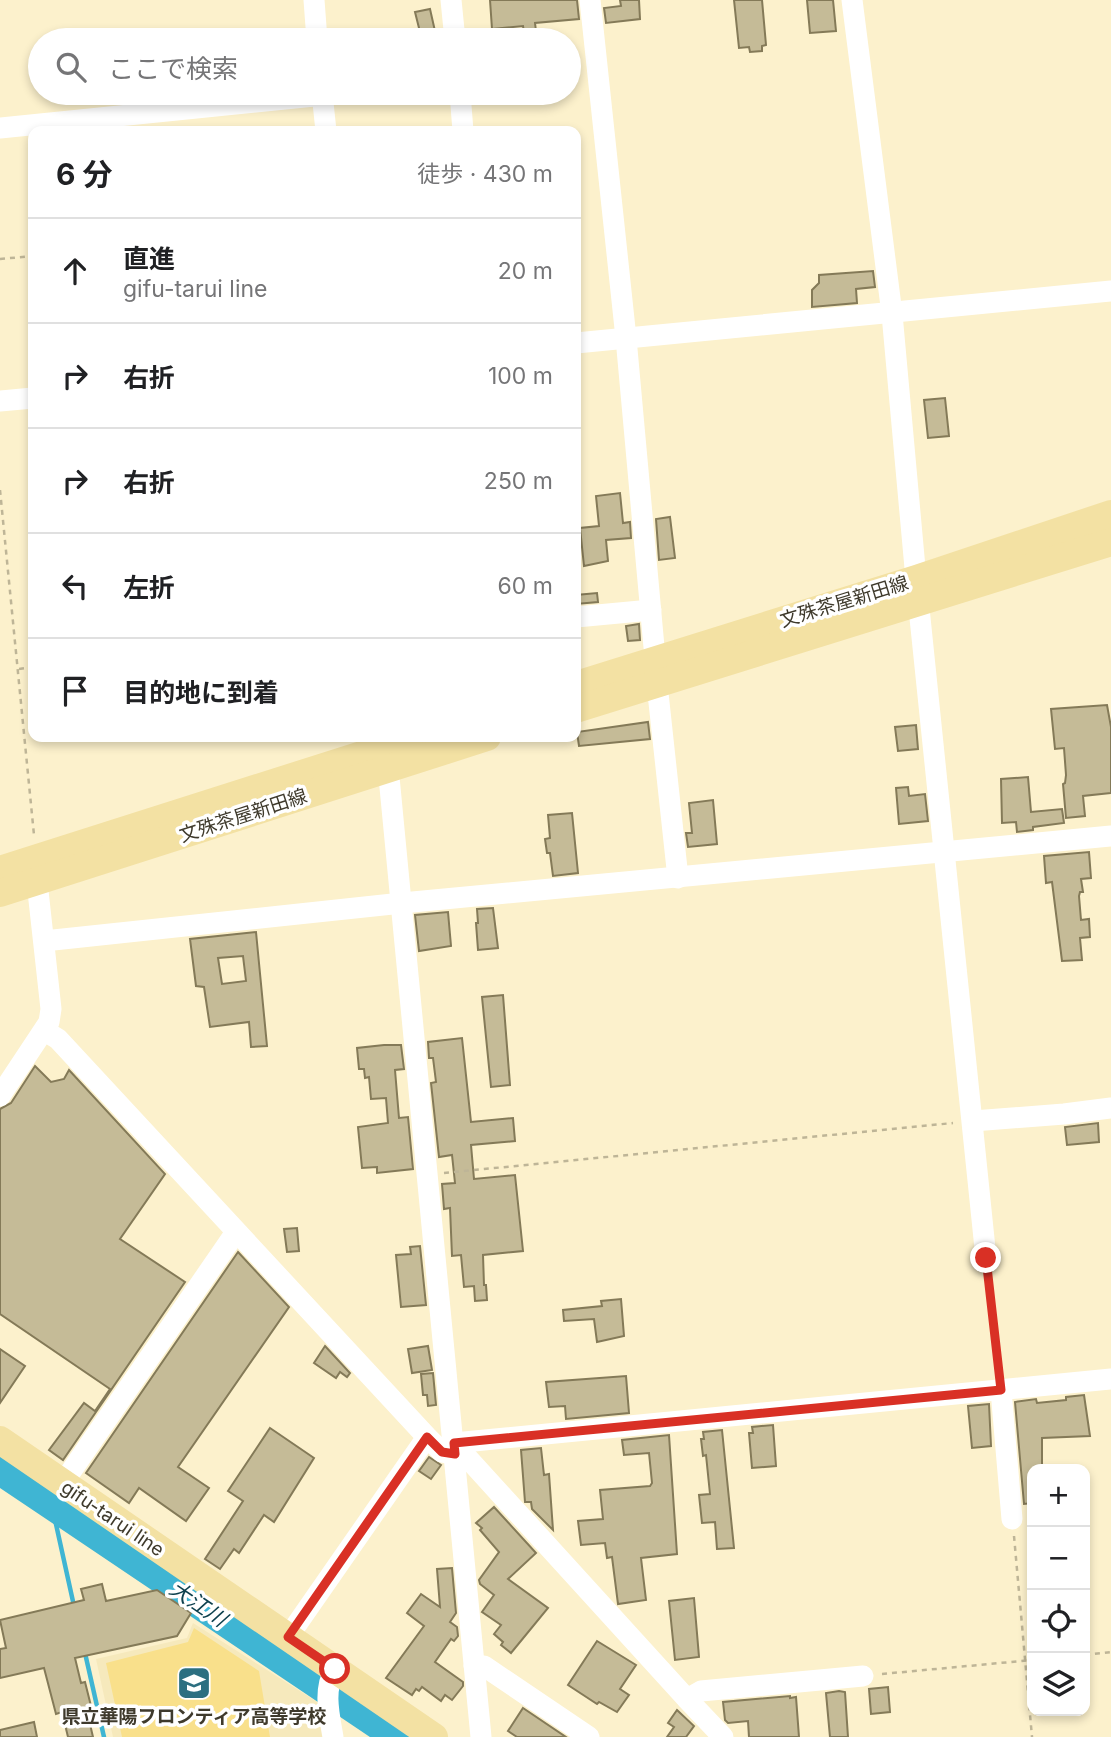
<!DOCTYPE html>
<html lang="ja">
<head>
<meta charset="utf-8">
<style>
  :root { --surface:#fff; --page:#f2f2f2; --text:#202124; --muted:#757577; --line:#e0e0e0 }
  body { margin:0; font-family:Inter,"Noto Sans JP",sans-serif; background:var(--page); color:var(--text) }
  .controls { position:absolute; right:21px; bottom:21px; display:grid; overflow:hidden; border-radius:14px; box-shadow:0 4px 10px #0003 }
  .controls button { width:63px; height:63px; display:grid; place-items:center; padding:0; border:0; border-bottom:2px solid var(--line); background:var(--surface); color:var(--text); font:35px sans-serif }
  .stop { position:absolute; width:21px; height:21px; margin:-16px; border:5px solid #d93025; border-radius:50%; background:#fff }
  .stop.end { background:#d93025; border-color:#fff; box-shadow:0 2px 7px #0008 }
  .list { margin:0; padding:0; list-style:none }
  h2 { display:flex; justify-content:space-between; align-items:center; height:91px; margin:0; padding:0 28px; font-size:30px }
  h2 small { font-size:23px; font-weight:400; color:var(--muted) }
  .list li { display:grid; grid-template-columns:46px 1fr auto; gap:21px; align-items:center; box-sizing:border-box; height:105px; padding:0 28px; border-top:2px solid var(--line) }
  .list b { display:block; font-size:26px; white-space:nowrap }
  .list p { margin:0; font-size:23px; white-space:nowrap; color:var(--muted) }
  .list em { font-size:23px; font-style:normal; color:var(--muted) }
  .icon { flex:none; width:38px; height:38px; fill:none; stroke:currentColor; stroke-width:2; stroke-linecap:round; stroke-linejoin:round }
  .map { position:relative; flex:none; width:1111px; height:1737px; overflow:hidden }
  .search { position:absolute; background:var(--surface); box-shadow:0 4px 10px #0003; left:28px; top:28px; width:553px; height:77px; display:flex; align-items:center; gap:18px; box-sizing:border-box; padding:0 24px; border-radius:38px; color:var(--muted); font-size:26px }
  .panel { position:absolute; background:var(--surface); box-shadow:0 4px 10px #0003; left:28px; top:126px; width:553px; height:616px; border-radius:14px }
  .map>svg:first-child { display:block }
  .built { fill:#f6e9bc }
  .green { fill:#f9e08b }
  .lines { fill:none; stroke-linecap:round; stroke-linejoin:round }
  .stream { stroke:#3fb5d3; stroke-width:4.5 }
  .river { stroke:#3fb5d3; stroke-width:28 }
  .building { fill:#c5bb97; stroke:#847a58; stroke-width:2; fill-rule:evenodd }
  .path { stroke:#beb597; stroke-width:2.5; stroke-dasharray:5 5; stroke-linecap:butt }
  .minor { stroke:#fff; stroke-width:21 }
  .major { stroke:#f3e1a3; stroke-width:28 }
  .route { stroke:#d93025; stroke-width:9 }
  .labels { text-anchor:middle; stroke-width:7; stroke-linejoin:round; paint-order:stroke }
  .street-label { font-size:19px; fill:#3f3a2c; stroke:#fff }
  .poi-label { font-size:19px; font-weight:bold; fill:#3f3a2c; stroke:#fff }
  .water-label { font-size:21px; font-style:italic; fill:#0e414e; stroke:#fff }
</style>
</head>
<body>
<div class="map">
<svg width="1111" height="1737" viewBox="0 0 1111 1737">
  <rect width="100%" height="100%" fill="#fcf1cc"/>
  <polygon class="built" points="193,1623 325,1707 330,1737 113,1737 96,1659 187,1638"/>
  <polygon class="green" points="194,1628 259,1671 270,1737 122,1737 106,1663 188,1642"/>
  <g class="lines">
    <g class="stream">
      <polyline points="52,1506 74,1606"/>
      <polyline points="85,1653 104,1737"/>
    </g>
    <polyline class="river" points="0,1471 395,1737"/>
  </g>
  <g class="building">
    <polygon points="490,0 577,0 579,19 535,23 536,31 524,32 523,26 492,29"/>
    <polygon points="620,0 639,0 640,19 606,23 604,8 621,6"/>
    <polygon points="734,0 762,0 766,45 762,46 762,51 750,52 749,47 739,48"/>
    <polygon points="807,0 833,0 836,31 810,33"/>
    <polygon points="430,9 437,40 422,40 415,12"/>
    <polygon points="873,271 875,287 856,289 857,303 812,307 812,290 819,283 819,275"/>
    <polygon points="945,398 949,436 928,438 924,400"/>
    <polygon points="620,493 623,523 630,522 631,538 606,540 608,561 584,566 580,528 599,526 596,496"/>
    <polygon points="670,517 675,558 659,560 656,519"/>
    <polygon points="597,593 598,602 576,604 576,595"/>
    <polygon points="639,624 640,640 628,641 626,626"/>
    <polygon points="1107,705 1111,727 1111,793 1083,796 1085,816 1066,818 1063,784 1065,783 1066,775 1064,748 1055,749 1051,709"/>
    <polygon points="648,722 650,739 579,746 577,732"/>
    <polygon points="916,725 918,749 898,751 895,727"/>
    <polygon points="1028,777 1031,812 1062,809 1064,823 1033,827 1033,830 1017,832 1016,822 1002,823 1001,779"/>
    <polygon points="908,787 909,796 925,794 928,821 899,824 896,788"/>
    <polygon points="713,800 717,844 688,847 686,833 692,833 689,803"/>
    <polygon points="572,813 578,873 553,876 550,853 547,853 545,839 550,838 548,815"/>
    <polygon points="1089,852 1091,878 1081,879 1083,892 1080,892 1079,896 1081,920 1089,919 1090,937 1080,938 1082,960 1062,961 1052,882 1046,883 1044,856"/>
    <polygon points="493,908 498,948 478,950 476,923 478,923 477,909"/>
    <polygon points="448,912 451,946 419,951 415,915"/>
    <path d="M256 932 267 1046 251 1047 249 1022 210 1027 204 987 196 986 190 939ZM243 956 246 981 222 984 218 958Z"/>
    <polygon points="503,995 510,1085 491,1087 482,997"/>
    <polygon points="462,1038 471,1122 513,1118 515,1141 471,1145 474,1179 515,1175 523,1251 483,1255 484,1285 486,1285 487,1300 475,1301 474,1286 464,1287 461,1255 452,1256 450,1208 444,1209 442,1184 455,1183 452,1155 439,1157 431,1083 436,1082 433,1058 429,1058 428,1042"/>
    <polygon points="384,1045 401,1045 404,1069 395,1070 399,1118 408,1117 413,1169 377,1173 377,1167 362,1168 358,1127 388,1123 386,1098 371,1099 369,1077 365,1078 364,1069 359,1069 357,1048"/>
    <polygon points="35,1066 51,1082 64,1079 69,1070 165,1174 120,1239 185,1282 63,1460 49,1450 84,1403 95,1411 110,1389 0,1314 0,1109 11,1103"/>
    <polygon points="1098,1123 1099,1142 1067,1145 1065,1127"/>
    <polygon points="297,1228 299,1251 287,1252 284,1229"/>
    <polygon points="420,1246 426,1305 401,1307 396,1255 411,1254 410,1247"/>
    <polygon points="238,1252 289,1307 178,1467 209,1488 186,1521 139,1488 129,1503 86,1473"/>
    <polygon points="621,1299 624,1336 597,1342 594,1319 564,1321 563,1310 602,1306 601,1301"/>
    <polygon points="325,1346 350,1373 347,1377 340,1372 336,1378 314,1363"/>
    <polygon points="428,1346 432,1370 412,1373 408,1349"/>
    <polygon points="0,1349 25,1366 0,1403"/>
    <polygon points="433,1373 436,1405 428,1406 427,1395 423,1395 421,1374"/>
    <polygon points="626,1376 629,1413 566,1419 565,1406 549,1407 546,1382"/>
    <polygon points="1084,1395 1090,1436 1042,1438 1042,1469 1032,1469 1032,1503 1024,1504 1015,1402 1036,1399 1037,1403 1066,1400 1066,1397"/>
    <polygon points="989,1404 991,1446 972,1448 968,1406"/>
    <polygon points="773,1425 776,1466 752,1468 749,1433 753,1433 752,1427"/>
    <polygon points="270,1428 314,1458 274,1522 264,1515 239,1553 234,1549 220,1569 205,1559 243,1501 228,1491"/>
    <polygon points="722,1430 734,1548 717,1549 715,1522 702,1523 699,1495 710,1494 706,1455 703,1456 701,1439 704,1439 703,1432"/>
    <polygon points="669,1435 677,1554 641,1558 646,1600 618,1604 612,1557 607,1558 605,1543 581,1545 578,1521 603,1519 600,1490 650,1486 652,1483 649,1453 624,1455 622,1440"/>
    <polygon points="541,1448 544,1475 549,1474 553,1530 532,1509 531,1502 525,1502 521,1450"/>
    <polygon points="429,1457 441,1465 431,1479 419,1471"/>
    <polygon points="494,1507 536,1553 508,1579 548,1608 511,1653 501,1645 503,1642 494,1634 501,1625 482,1612 494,1595 480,1584 479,1580 499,1552 480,1530 482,1528 476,1523"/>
    <polygon points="452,1568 456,1613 450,1622 457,1627 458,1636 454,1641 451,1639 435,1662 463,1682 463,1686 452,1700 445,1695 441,1701 422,1687 419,1691 416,1689 412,1695 386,1678 424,1626 407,1613 421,1594 440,1607 437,1569"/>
    <polygon points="102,1584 106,1601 157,1590 191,1613 177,1636 75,1658 81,1683 85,1682 91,1706 86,1707 93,1737 68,1737 62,1712 56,1714 44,1668 0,1678 0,1649 6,1648 0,1620 84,1600 81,1589"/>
    <polygon points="694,1598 699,1657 675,1660 669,1601"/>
    <polygon points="597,1641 636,1665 620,1689 629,1695 617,1712 599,1702 597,1704 568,1685"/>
    <polygon points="888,1687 890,1712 871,1714 869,1689"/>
    <polygon points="839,1691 845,1692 848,1737 830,1737 826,1693"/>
    <polygon points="790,1696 790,1698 796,1697 799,1737 749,1737 748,1721 728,1723 725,1720 723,1702"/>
    <polygon points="523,1708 566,1737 517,1737 508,1731"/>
    <polygon points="677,1710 694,1726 686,1737 667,1737 674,1727 668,1723"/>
    <polygon points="34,1722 37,1737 0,1737 0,1730"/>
  </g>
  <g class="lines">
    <g class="path">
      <polyline points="0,259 33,256"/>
      <polyline points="0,490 34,835"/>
      <polyline points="19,669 33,667"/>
      <polyline points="444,1173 953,1123"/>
      <polyline points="988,1275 999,1373"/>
      <polyline points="1014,1536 1032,1737"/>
      <polyline points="1085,1655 1111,1652"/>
      <polyline points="882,1674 1032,1660"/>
    </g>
    <g class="minor">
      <polyline points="314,0 317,40"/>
      <polyline points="451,0 455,40"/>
      <polyline points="590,0 626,338 655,658"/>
      <polyline points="852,0 892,314 916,579 986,1258"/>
      <polyline points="322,93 326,131"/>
      <polyline points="460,93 463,131"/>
      <polyline points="0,128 344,93"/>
      <polyline points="576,343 1111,291"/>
      <polyline points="0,401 33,398"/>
      <polyline points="576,617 651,610"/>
      <polyline points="657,684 678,878"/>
      <polyline points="387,756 481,1737"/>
      <polyline points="44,941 402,903 1111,836"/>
      <polyline points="45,1031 58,1039 427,1437 442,1452 455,1454"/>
      <polyline points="0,1096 49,1022 51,1009 37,882"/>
      <polyline points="973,1121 1064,1114 1111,1108"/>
      <polyline points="1001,1390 1012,1519"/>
      <polyline points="454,1443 1111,1379"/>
      <polyline points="454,1443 687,1699"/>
      <polyline points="63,1483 236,1232"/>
      <polyline points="288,1637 427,1437"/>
      <polyline points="474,1666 484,1666 589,1737"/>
      <path d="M333 1737C329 1714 323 1690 335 1669"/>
      <polyline points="723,1737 687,1699 701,1691 863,1676"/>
    </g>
    <g class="major">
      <polyline points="576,685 916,579 1111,514"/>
      <polyline points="576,709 1111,542"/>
      <polyline points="0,870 418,737"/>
      <polyline points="0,893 487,737"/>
      <polyline points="0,1440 434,1737"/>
    </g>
  </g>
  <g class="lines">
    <polyline class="route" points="335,1669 288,1637 427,1437 442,1452 455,1454 454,1443 1001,1390 986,1258"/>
  </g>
  <defs>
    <g id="school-square" transform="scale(1.75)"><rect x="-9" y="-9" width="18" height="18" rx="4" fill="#2c6f81" stroke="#fff"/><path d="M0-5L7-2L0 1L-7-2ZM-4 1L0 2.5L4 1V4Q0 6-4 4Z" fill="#fff"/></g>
  </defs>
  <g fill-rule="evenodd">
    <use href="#school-square" x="194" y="1683"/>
  </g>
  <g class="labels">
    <g class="street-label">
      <text transform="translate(844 601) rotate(-17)" y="7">文殊茶屋新田線</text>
      <text transform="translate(243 815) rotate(-18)" y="7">文殊茶屋新田線</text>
      <text transform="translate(113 1518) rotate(34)" y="7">gifu-tarui line</text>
    </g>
    <g class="poi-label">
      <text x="194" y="1723">県立華陽フロンティア高等学校</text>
    </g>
    <g class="water-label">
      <text transform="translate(198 1604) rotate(34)" y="7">大江川</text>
    </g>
  </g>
</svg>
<div class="controls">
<button>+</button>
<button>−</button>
<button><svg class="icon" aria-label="locate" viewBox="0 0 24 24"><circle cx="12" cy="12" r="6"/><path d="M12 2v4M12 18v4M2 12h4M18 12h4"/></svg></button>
<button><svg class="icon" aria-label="layers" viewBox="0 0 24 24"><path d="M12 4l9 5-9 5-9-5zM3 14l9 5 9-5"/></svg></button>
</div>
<div class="stop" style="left:335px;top:1669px"></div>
<div class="stop end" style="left:986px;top:1258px"></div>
<div class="search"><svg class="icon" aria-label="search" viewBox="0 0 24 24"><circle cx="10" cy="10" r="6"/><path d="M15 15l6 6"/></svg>ここで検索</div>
<section class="panel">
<h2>6 分<small>徒歩 · 430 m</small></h2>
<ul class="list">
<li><svg class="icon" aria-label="ahead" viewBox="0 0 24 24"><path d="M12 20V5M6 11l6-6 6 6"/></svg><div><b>直進</b><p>gifu-tarui line</p></div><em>20 m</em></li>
<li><svg class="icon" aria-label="right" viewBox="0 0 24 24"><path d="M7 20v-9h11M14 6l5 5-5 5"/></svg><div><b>右折</b></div><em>100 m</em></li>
<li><svg class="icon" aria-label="right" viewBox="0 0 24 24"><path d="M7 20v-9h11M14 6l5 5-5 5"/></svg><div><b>右折</b></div><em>250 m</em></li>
<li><svg class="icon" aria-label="left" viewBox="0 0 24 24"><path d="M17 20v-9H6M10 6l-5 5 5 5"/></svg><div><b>左折</b></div><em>60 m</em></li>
<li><svg class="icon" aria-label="arrive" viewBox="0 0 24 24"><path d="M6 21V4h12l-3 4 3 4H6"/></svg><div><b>目的地に到着</b></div></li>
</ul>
</section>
</div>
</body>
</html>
